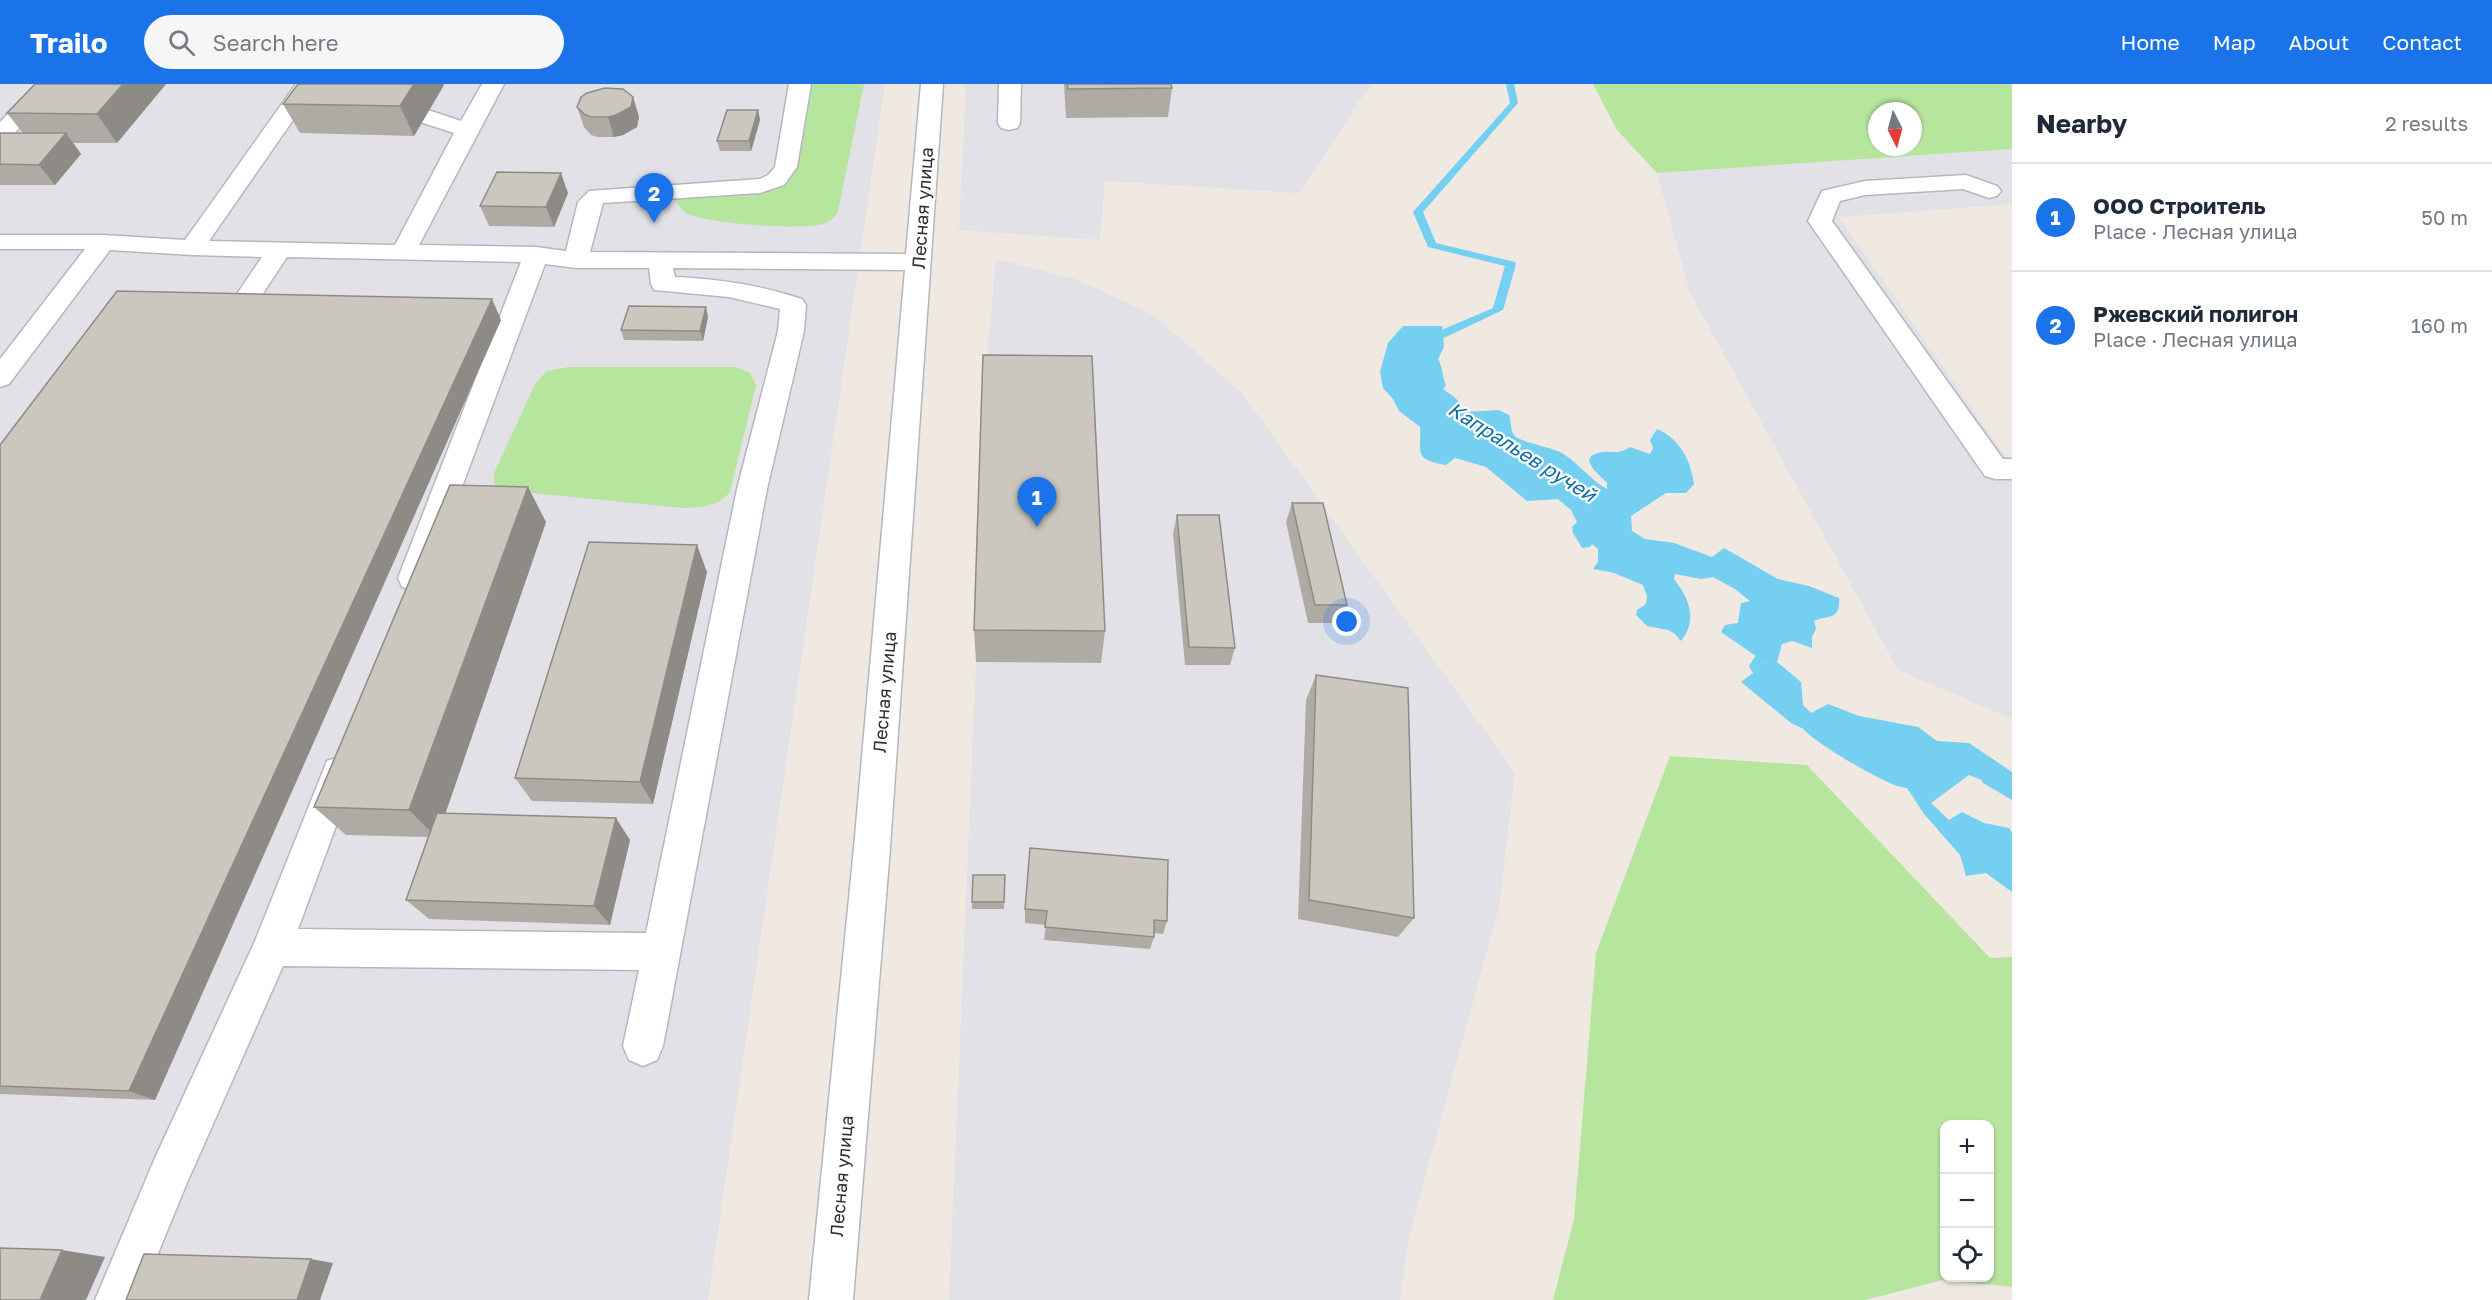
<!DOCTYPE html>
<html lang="en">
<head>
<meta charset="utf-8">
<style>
  :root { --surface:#fff; --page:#f6f6f7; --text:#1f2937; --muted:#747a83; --line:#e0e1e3; --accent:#1a73e8 }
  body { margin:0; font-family:"Golos Text",sans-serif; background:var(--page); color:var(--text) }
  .controls { position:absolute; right:18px; bottom:18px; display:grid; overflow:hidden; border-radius:12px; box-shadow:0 2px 4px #0004 }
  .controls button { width:54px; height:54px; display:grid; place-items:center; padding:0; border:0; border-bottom:2px solid var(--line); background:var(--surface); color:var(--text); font:30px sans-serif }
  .compass { position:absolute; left:1868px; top:18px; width:54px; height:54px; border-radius:50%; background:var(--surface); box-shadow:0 2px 4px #0004; rotate:174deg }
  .you { position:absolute; left:1347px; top:538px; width:21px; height:21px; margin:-15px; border:4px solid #fff; border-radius:50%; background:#1a73e8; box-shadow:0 0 0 9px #1a73e833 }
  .badge { display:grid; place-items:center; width:39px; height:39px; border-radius:50%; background:var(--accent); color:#fff; font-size:20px; font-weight:700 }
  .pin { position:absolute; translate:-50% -50px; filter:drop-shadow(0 2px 3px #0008) }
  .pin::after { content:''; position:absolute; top:32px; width:21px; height:18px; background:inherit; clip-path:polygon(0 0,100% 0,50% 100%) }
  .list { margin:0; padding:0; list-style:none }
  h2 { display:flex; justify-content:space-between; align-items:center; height:78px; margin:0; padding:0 24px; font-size:26px }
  h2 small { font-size:20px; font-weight:400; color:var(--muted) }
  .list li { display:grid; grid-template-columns:39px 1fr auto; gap:18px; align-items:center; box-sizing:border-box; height:108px; padding:0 24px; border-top:2px solid var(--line) }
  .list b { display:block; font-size:22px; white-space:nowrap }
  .list p { margin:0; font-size:20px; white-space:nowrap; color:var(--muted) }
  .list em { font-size:20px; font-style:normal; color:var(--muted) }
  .icon { flex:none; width:33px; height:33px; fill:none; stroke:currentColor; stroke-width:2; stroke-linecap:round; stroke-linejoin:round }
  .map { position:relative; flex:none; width:2012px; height:1216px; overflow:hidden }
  header { display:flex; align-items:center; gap:36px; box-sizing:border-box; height:84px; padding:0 30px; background:var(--accent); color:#fff }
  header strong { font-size:28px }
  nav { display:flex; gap:33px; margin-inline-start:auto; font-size:21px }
  .search { width:420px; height:54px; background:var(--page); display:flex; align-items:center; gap:15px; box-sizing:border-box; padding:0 21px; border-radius:33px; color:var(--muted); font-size:22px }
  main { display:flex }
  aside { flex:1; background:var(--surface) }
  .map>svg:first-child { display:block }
  .industrial { fill:#e3e1e8 }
  .green { fill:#b6e59e; fill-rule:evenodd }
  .water { fill:#75cff0 }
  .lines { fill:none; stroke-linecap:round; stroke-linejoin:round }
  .stream { fill:#75cff0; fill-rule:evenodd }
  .minor-casing { stroke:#b4b7c1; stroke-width:3 }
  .minor { fill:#fff; fill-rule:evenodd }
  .wall { fill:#afaba4 }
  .shaded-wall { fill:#8e8b86 }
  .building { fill:#cbc7bf; stroke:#8e8b86; stroke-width:1.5 }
  .labels { text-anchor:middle; stroke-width:4.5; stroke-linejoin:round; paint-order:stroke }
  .street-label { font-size:18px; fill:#2e2e2e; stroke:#fff }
  .water-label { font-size:20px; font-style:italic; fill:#0d6fa3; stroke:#fff }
</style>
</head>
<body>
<header>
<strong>Trailo</strong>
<div class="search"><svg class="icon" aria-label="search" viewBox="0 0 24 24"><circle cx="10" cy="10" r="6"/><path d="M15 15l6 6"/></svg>Search here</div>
<nav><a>Home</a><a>Map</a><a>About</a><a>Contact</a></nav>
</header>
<main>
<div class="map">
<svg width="2012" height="1216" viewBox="0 0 2012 1216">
  <rect width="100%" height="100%" fill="#efe9e1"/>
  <g class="industrial">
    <polygon points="0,0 885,0 708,1216 0,1216"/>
    <polygon points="966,0 1373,0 1367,5 1300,109 1105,97 1100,156 959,146"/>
    <polygon points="2012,65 2012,120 1839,133 2012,382 2012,635 1898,586 1690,209 1657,89"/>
    <polygon points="996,175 1075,195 1152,230 1242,309 1515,689 1499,823 1409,1152 1400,1216 949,1216 976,578 984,308"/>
  </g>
  <g class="green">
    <path d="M801 0H864L838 128C834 133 831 138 824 140 803 146 708 140 688 130 682 127 677 119 673 113L775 100Z"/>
    <path d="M1593 0H2012V65L1657 89 1617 46ZM1877 27H1913V63H1877Z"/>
    <path d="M569 283H736L750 289 756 301 730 408C717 423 702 423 683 424L502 406 494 399V389L536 298 547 287Z"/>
    <path d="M1670 672 1807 681 1990 874 2012 873V1203L1943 1196 1865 1216H1553L1574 1135 1596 869ZM1990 1040V1194H1944V1040Z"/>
  </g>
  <path class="water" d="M1403 242H1442L1444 263 1438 275C1443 284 1442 292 1446 301L1443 305C1452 312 1462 316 1463 328L1499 326 1509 331C1512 339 1509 347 1516 353 1523 358 1549 363 1560 368 1578 378 1589 395 1607 405V399L1593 385 1589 377 1591 372C1607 362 1615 374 1630 363L1650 370 1653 364 1650 356 1657 345C1680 355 1691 377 1694 400L1686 409H1666L1631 432 1632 447 1645 455 1674 459 1712 473 1724 464 1778 495 1809 502 1839 514C1841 537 1827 531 1814 537L1816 545 1812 553V564L1792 557 1782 560 1777 578 1801 598 1803 621 1811 629 1828 620 1859 632 1918 643 1937 657 1969 659 2012 688V708L1969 691 1931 719 1949 736 1962 728 1984 739 2009 744 2012 749V808L1986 789 1966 792 1960 771 1924 730 1898 690 1791 639 1741 598 1766 579 1721 548 1725 541 1738 539 1741 519 1750 517 1735 505 1713 493 1701 495 1675 490 1674 495C1689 514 1698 536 1681 557L1675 550 1668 546 1647 542 1636 531 1637 526 1646 520 1647 512 1643 501 1614 489 1593 485 1598 478V465L1592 460 1590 463 1582 464 1573 449 1572 443 1577 438 1571 426 1558 415 1527 417 1486 383 1455 374 1446 381C1412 375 1422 369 1420 343L1399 327 1393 315 1383 304 1380 288 1388 259Z"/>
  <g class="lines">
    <g class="stream">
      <polygon points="1506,0 1514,0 1518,19 1423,128 1436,159 1515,178 1516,180 1503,226 1431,260 1423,260 1423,254 1493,224 1505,182 1428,163 1413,128 1510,19"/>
      <polygon points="1770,556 1775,557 1777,561 1763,582 1774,600 1772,604 1762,604 1749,582 1765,557"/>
      <path d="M1809 637 1829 652 1903 691 1924 694 1926 698 1924 702C1917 705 1908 705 1901 703 1885 700 1809 656 1802 643L1804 639Z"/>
      <polygon points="1988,689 2012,702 2012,716 1983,699 1981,695 1983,691"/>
    </g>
    <g class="minor-casing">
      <g id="minor">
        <polygon points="37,0 60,0 8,56 0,58 0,38"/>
        <path d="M296 0H318L209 157 395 161 454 49 417 37 414 32 417 27 425 25 461 37 482 0H504L419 161 536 163 566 167 578 118 589 107 760 95 768 91 775 83 789 0H811L797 83 784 101 760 109 603 119 590 168 906 170 921 0H943L890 764 853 1216H809L854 764 905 186 673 184 675 193C719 195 760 201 802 215L806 221 804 247 767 405 663 962 657 976 643 982 629 976 623 962 639 886 283 882 186 1101 139 1216H95L155 1074 255 857 327 677 339 673 351 677 356 688 298 845 646 849 737 405 778 247 780 225 729 213 654 206 651 200 649 184H576L545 180 428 494 424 503 413 506 402 503 398 494 521 178 287 173 246 235 237 237 228 235 224 229 262 173 192 171 110 166 9 300 0 303V275L85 165H0V151H103L185 156Z"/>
        <polygon points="999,0 1021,0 1020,39 1017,44 1009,46 1001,44 998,39"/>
        <polygon points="1966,91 1997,102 2001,107 1997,112 1989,114 1963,105 1865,111 1840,117 1832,137 2003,375 2012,375 2012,395 1995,395 1985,392 1808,137 1822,107 1865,97"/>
      </g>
    </g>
    <use href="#minor" class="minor"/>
  </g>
  <g class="wall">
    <polygon points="166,0 117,59 73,59 81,70 55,101 0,101 0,49 23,49 7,29"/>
    <polygon points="298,0 443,0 444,1 414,52 300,49 283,20"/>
    <polygon points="1064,0 1171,0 1172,4 1168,33 1066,34"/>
    <polygon points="633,13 639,33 637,43 623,51 614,53 597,53 591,51 584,43 577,23"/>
    <polygon points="758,26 760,36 751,67 720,67 717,57"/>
    <polygon points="568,109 554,143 489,142 480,122"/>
    <polygon points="708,233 703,257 624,256 621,246"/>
    <polygon points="501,236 155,1016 0,1010 0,361"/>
    <polygon points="1292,419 1347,521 1340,539 1308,539 1286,438"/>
    <polygon points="1177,431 1235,564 1230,581 1185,581 1173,450"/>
    <polygon points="546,438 445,729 630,756 610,841 429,835 406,816 428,753 346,751 314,723"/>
    <polygon points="707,488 653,720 532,717 515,694"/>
    <polygon points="974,546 1105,547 1101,579 976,578"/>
    <polygon points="1316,591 1414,834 1398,853 1298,835 1306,616"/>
    <polygon points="1005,791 1004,825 972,825 972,818"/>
    <polygon points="1025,825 1167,837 1163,850 1154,849 1154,853 1150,865 1044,856 1046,841 1025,839"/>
  </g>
  <g class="shaded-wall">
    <polygon points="123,0 166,0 117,59 97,30"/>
    <polygon points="414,0 443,0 444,1 414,52 400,22"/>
    <polygon points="633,13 639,33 637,43 623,51 614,53 608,33"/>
    <polygon points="758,26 760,36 751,67 749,57"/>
    <polygon points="66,49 81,70 55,101 39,81"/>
    <polygon points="561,89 568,109 554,143 546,123"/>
    <polygon points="492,215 501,236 155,1016 129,1007"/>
    <polygon points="706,223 708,233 703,257 700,247"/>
    <polygon points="528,403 546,438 437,754 409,726"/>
    <polygon points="697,461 707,488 653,720 640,698"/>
    <polygon points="616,734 630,756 610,841 594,822"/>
    <polygon points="62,1166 105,1173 86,1216 40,1216"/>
    <polygon points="311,1175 333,1179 320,1216 297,1216"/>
  </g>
  <g class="building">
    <polygon points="35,0 123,0 97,30 7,29"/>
    <polygon points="298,0 414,0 400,22 283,20"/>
    <polygon points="1067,0 1171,0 1172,4 1068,5"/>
    <polygon points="605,4 623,5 633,13 631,23 616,31 608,33 591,33 584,30 577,23 581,13 587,9"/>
    <polygon points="727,26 758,26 749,57 717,57"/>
    <polygon points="0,49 66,49 39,81 0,80"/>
    <polygon points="497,88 561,89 546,123 480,122"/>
    <polygon points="117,207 492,215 129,1007 0,1002 0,361"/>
    <polygon points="629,222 706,223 700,247 621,246"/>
    <polygon points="983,271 1092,272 1105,547 974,546"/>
    <polygon points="450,401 528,403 409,726 314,723"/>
    <polygon points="1292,419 1323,419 1347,521 1315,521"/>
    <polygon points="1177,431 1219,431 1235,564 1189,563"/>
    <polygon points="589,458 697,461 640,698 515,694"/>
    <polygon points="1316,591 1408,604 1414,834 1309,816"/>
    <polygon points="437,729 616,734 594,822 406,816"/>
    <polygon points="1030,764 1168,776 1167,837 1154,836 1154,853 1045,843 1047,827 1025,825"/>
    <polygon points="973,791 1005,791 1004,818 972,818"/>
    <polygon points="0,1164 62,1166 40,1216 0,1216"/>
    <polygon points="144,1170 311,1175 297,1216 126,1216"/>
  </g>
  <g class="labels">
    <g class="street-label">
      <text transform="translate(923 124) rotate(-86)" y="6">Лесная улица</text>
      <text transform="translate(885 608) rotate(-85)" y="6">Лесная улица</text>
      <text transform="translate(842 1092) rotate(-85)" y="6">Лесная улица</text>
    </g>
    <g class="water-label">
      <text transform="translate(1522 368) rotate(32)" y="7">Капральев ручей</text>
    </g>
  </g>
</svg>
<div class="controls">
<button>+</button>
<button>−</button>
<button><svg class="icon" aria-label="locate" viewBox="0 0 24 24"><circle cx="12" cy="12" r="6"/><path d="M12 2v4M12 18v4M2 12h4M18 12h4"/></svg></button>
</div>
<svg class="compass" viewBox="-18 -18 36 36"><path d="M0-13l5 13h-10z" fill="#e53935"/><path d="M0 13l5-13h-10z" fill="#747a83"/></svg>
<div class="you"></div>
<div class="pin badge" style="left:1037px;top:443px">1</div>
<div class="pin badge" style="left:654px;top:139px">2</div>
</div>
<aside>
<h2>Nearby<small>2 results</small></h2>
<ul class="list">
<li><span class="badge">1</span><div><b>ООО Строитель</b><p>Place · Лесная улица</p></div><em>50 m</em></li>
<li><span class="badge">2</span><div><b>Ржевский полигон</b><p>Place · Лесная улица</p></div><em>160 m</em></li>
</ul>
</aside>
</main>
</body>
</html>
